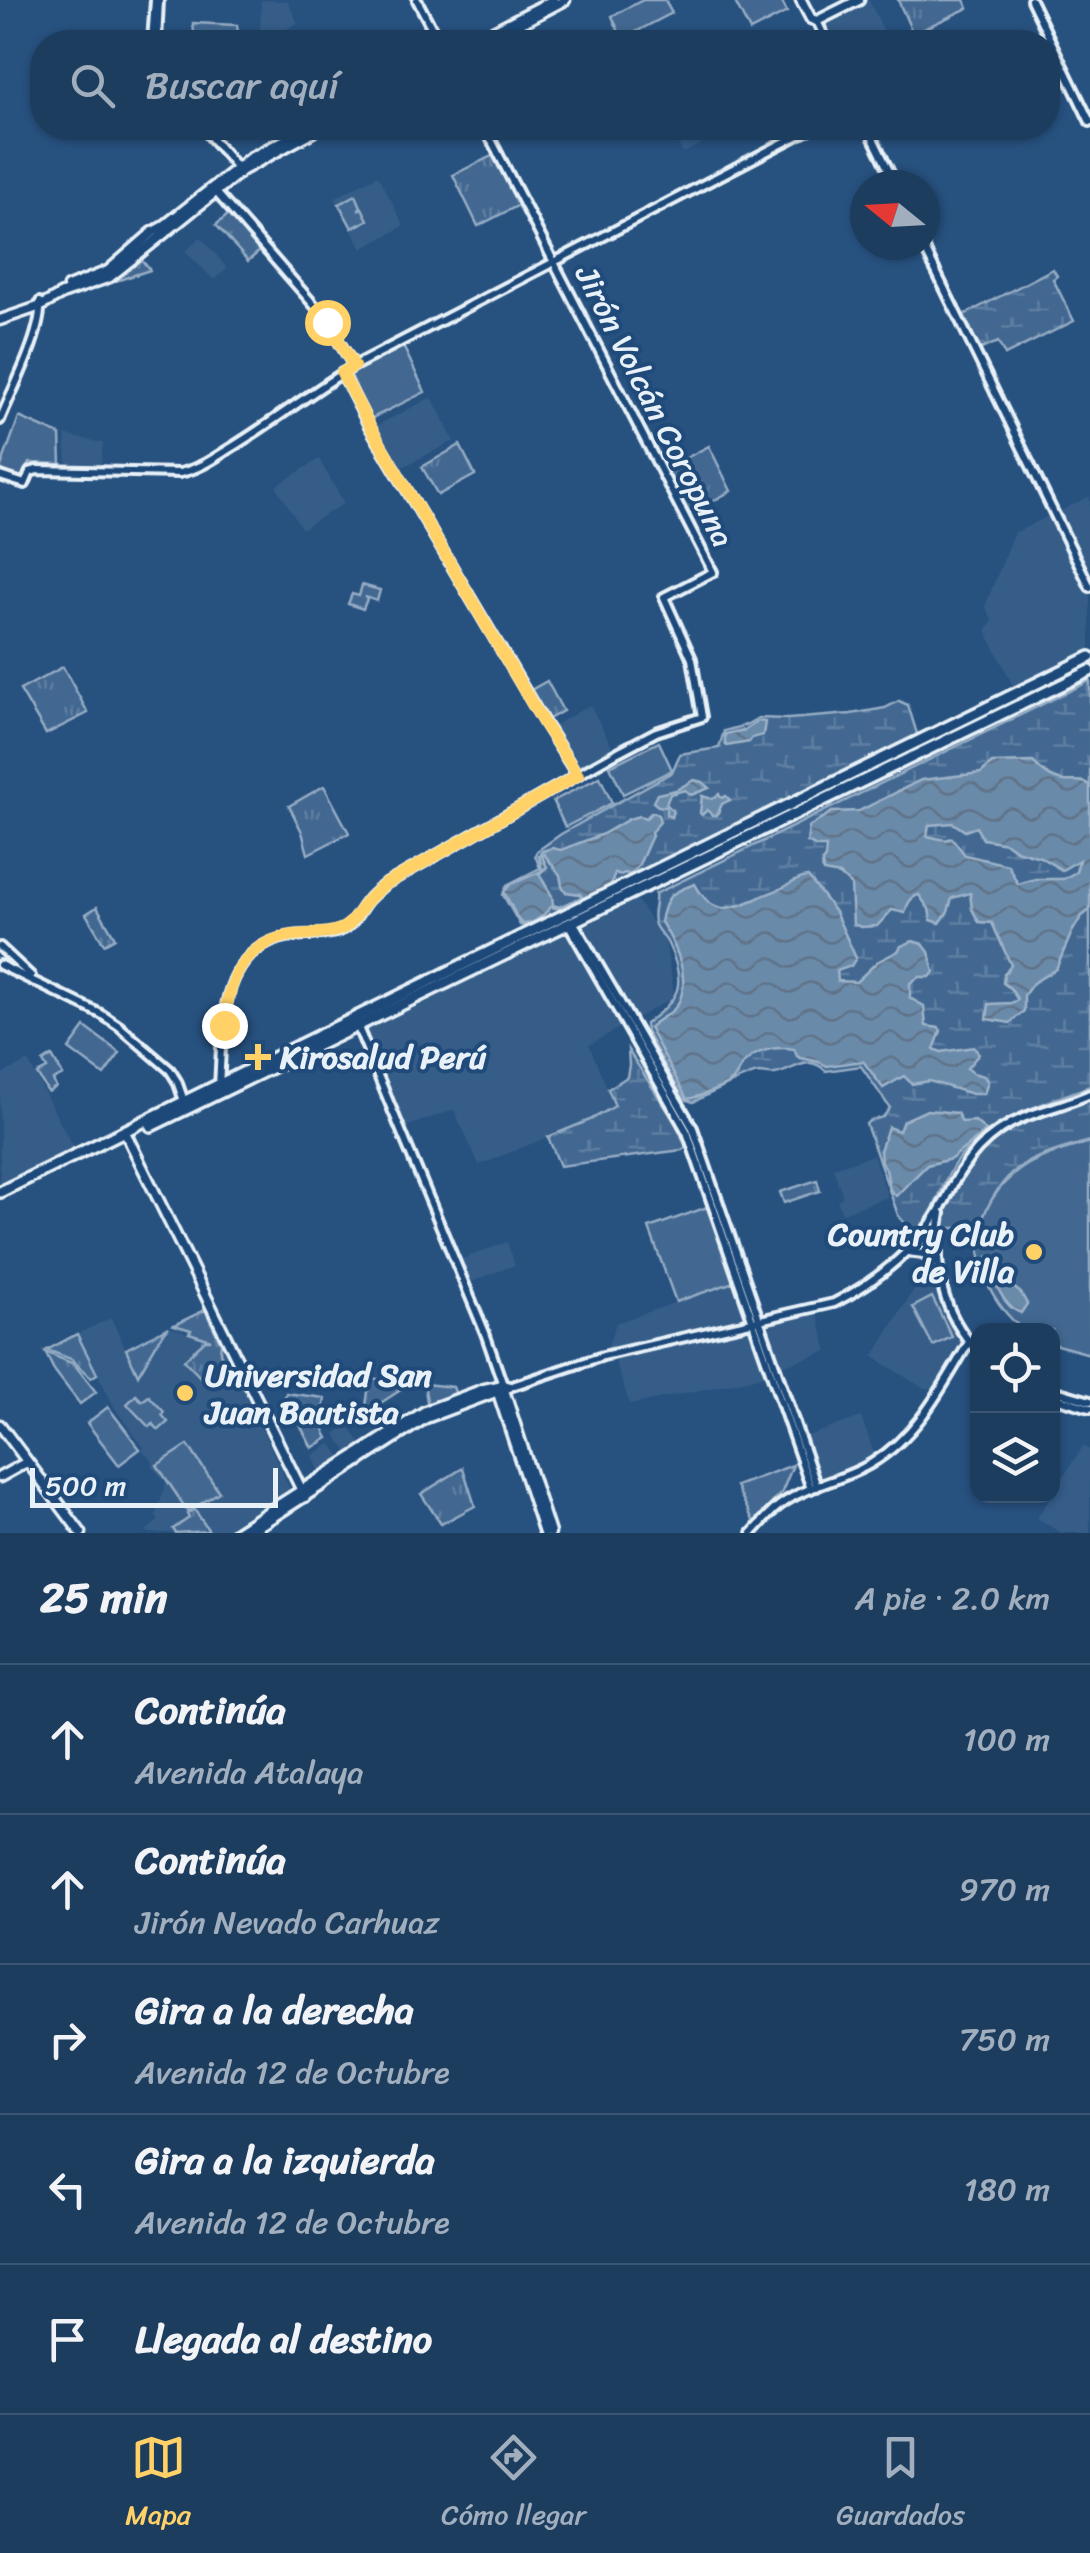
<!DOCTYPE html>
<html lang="es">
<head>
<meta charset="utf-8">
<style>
  :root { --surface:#1d3d5f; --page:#2a4868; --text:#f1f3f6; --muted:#a0aebd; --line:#3b5674; --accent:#ffd166 }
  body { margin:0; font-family:Sriracha,sans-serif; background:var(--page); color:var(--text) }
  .controls { position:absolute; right:30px; bottom:30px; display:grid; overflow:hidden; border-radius:20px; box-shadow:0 2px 8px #0004 }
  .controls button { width:90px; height:90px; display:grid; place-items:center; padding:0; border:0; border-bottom:2px solid var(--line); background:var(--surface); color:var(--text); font:50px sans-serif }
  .compass { position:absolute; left:850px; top:170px; width:90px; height:90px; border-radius:50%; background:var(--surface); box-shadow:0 2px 8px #0004; rotate:288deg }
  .scale { position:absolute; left:30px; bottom:25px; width:248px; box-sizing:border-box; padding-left:10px; border:5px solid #e8f1f8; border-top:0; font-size:28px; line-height:35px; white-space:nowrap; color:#e8f1f8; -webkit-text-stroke:8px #1f4a7a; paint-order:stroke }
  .stop { position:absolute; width:30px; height:30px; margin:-22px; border:8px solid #ffd166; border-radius:50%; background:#fff }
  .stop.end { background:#ffd166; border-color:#fff; box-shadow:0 2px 10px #0008 }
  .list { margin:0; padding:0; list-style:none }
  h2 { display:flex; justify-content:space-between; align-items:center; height:130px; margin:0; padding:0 40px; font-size:42px }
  h2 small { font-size:32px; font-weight:400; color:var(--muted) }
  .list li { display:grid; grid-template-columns:65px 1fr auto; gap:30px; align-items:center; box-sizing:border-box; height:150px; padding:0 40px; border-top:2px solid var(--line) }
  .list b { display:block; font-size:38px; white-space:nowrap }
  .list p { margin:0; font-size:32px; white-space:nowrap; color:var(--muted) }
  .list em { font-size:32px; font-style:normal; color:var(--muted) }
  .icon { flex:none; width:55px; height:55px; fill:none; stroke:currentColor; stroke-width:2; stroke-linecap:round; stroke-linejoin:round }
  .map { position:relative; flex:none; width:1090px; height:1533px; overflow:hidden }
  .search { position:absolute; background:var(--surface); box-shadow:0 2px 8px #0004; left:30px; right:30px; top:30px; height:110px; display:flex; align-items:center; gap:25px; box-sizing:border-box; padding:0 35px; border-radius:40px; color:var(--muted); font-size:38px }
  .sheet { height:880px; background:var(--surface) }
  nav { display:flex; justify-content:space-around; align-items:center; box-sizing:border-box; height:140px; border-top:2px solid var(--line); background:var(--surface); font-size:28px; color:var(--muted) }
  nav a { display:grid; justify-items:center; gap:5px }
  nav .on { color:var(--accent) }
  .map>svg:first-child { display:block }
  .built { fill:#355d88 }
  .grass { fill:url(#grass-tufts); stroke:#96acc4; stroke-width:2.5 }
  .wetland { fill:url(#wetland-marsh); stroke:#96acc4; stroke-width:2.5 }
  .pitch { fill:#436891; stroke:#96acc4; stroke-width:2.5 }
  .water { fill:url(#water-waves); stroke:#9db3c9; stroke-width:2.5; fill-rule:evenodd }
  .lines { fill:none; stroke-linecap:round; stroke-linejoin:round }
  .tertiary-casing { stroke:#e8f1f8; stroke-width:14 }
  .secondary-casing { stroke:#e8f1f8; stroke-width:15 }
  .primary-casing { stroke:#e8f1f8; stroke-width:16 }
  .tertiary { stroke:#1f4a7a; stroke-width:6 }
  .secondary { stroke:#1f4a7a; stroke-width:8 }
  .primary { stroke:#1f4a7a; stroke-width:9 }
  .route { stroke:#ffd166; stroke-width:12 }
  .poi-dot { fill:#ffd166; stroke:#1f4a7a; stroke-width:4 }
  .labels { text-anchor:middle; stroke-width:8; stroke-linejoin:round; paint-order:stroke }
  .street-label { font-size:32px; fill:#e8f1f8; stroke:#1f4a7a }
  .poi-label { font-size:32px; font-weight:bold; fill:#e8f1f8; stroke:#1f4a7a; text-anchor:start }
</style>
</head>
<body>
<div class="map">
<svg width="1090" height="1533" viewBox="0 0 1090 1533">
  <defs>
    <pattern id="grass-tufts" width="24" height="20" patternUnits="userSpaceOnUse" patternTransform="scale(2.5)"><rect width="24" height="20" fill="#436891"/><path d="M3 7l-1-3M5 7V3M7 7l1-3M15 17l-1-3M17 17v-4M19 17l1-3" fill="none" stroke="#5e7ea1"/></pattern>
    <pattern id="wetland-marsh" width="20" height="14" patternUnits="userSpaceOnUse" patternTransform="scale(2.5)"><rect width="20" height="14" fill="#436891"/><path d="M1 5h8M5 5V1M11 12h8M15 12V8" fill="none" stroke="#5e7ea1"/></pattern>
    <pattern id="water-waves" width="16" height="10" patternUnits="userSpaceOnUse" patternTransform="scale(2.5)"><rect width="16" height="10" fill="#6b8aaa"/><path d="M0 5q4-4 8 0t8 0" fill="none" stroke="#5e7388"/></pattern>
  </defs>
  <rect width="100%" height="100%" fill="#27517f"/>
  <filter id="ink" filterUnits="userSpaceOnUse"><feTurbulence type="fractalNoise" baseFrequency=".01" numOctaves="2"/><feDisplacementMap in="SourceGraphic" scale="20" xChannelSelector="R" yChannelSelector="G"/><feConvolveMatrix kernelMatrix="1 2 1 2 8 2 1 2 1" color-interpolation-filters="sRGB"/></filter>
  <g filter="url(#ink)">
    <g class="built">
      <polygon points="261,0 287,1 298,23 262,42 260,31"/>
      <polygon points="865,0 869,0 889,42 830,42 820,22"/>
      <polygon points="679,128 731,128 731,129 683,153 671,132"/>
      <polygon points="378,175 404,226 362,249 335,198"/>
      <polygon points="201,237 227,268 214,280 185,251"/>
      <polygon points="432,397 454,441 397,470 372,428"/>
      <polygon points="65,435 103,443 101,466 67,463"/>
      <polygon points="319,459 344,503 302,529 276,486"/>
      <polygon points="1090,496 1090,578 1058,512"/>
      <polygon points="1051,515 1055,531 1060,533 1090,594 1090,649 1013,686 986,630 993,621 985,606 1014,533"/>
      <polygon points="590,705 614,750 578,770 550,728"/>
      <polygon points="637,900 665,942 674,991 671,999 589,1045 615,1106 590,1120 479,1165 454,1110 402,1128 361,1027"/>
      <polygon points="28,1061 74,1149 0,1183 0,1075"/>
      <polygon points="873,1155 888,1197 842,1213 837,1200 843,1197 833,1168"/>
      <polygon points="507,1242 515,1265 471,1282 462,1259"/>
      <polygon points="929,1264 934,1266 940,1296 947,1316 964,1343 933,1389 923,1388 873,1357"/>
      <polygon points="734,1282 751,1326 816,1310 828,1351 769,1370 768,1374 747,1380 630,1405 613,1356 606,1351 616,1323"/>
      <polygon points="111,1318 138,1374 161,1336 170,1327 221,1343 291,1491 266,1505 226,1533 148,1533 146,1531 159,1520 156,1516 166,1482 152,1467 153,1462 142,1450 144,1448 116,1410 77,1334"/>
      <polygon points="861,1417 875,1455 866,1461 820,1481 805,1437"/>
      <polygon points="348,1425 362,1446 350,1455 335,1434"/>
      <polygon points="331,1443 342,1459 320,1473 313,1455"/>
      <polygon points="1083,1446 1090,1450 1090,1533 1061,1533 1037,1518"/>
    </g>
    <g class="grass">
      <polygon points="734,0 781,0 787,12 750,31"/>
      <polygon points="898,0 964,0 968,8 913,34"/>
      <polygon points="193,23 237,25 239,42 195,42"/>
      <polygon points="494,155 519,205 478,226 453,175"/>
      <polygon points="229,214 261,250 248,261 216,225"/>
      <polygon points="140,258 150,270 53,301 114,279"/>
      <polygon points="460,445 475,475 438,495 422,467"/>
      <polygon points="709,446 731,491 689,514 665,469"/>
      <polygon points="1090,659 1090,667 363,1020 362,1017"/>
      <polygon points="63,667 88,713 46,734 20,690"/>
      <polygon points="547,681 563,711 545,721 529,691"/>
      <polygon points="324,786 349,833 308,854 302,832 289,806"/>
      <polygon points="97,907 115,938 104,944 86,914"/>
      <polygon points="817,1180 820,1191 784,1203 780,1192"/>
      <polygon points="205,1310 221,1343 220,1353 228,1369 218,1377 211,1370 202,1379 184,1360 205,1340 211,1340 189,1333 191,1330 174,1325"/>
      <polygon points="77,1334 97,1374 91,1378 71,1359 47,1350"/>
      <polygon points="45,1352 74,1364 96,1392 80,1404 54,1370"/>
      <polygon points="370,1378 410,1384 365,1413"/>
      <polygon points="424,1384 453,1387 457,1397 428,1407"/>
      <path d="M286 1393 325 1398C323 1413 320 1425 328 1438L312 1448 285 1396Z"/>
      <polygon points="463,1468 475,1506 441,1524 421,1494"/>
      <polygon points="194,1509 209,1531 176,1533 173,1529 189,1518 187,1514"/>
    </g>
    <g class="wetland">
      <polygon points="1053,269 1057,276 1053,279 1074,321 1005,355 998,342 979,350 962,316"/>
      <path d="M1090 681V1086C1042 1104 989 1119 956 1162 942 1181 933 1223 913 1233L898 1215 866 1124 869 1121 883 1117 890 1108 861 1066 826 1071C807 1053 794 1071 775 1074 769 1075 764 1073 759 1073 743 1075 709 1095 693 1102L684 1099 646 1031 645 1024C679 1000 688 985 668 944 665 937 658 932 655 925 650 914 657 905 655 894Z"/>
      <polygon points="899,701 908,705 917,734 914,738 527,926 520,925 503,895 507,885 540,868 535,855 537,851 561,834 672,772 680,754 719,748 724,731 746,725 758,718 788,719 851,714 885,708"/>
      <polygon points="628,1050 677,1125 686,1147 682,1150 560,1166 548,1137 590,1120 615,1106 608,1089 627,1077 629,1065"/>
      <path d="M1090 1097V1141C1027 1159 1004 1163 979 1228H943C943 1182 983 1137 1023 1120 1044 1111 1068 1106 1090 1097Z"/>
    </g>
    <g class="pitch">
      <polygon points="643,0 665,0 672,13 622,39 612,16"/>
      <polygon points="356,195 361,207 358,210 362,208 368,220 352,228 339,204"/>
      <polygon points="403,346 425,392 370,419 350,373"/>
      <polygon points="19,417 60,435 61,464 29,463 21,479 0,469"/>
      <polygon points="362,585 380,590 377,601 365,597 367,599 363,609 348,604 352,594 359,596"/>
      <polygon points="659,742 672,770 623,794 610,766"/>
      <polygon points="600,777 612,803 565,827 553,801"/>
      <polygon points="85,1027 120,1053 104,1075 69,1049"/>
      <polygon points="52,1056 63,1075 53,1080 56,1087 48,1092 37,1074 47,1069 43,1062"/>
      <path d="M1090 1142V1354L1053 1344 1052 1330H1023C972 1286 959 1217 1018 1171 1038 1155 1066 1150 1090 1142Z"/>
      <polygon points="707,1207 734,1282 676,1302 649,1228"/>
      <polygon points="932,1297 952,1337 933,1346 913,1307"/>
      <polygon points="169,1327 161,1336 138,1375 126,1349"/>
      <polygon points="136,1395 142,1401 149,1396 164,1412 162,1415 168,1422 159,1430 153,1424 149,1427 127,1404"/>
      <polygon points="108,1407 140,1449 119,1465 87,1423"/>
      <polygon points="188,1445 219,1492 188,1512 157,1465"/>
      <polygon points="793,1465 782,1492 754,1522 736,1486"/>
    </g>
    <g class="water">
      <polygon points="758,721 765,722 763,735 752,738 749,742 727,746 725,744 725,734 745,730"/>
      <path d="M1033 762C1042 771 1050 779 1064 781 1075 782 1080 779 1090 785V910L1081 917 1072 932 1056 969 1033 983 1024 995V1011L1010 1023 987 1019 989 1004 1011 1003 1018 1000 1010 988 1003 983 1004 974 1011 965 992 923 979 922 972 909 970 893 952 898 948 912 940 923 931 920 929 909 919 895C910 897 907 905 905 913L892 910 877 926 861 927 853 924 851 885 840 875 823 872 822 862 825 858 826 847H817L807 842 809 827 832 812 859 811 921 780 981 773 992 763ZM953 823 965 831 976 827 983 839 1006 843 1016 850 1040 857 1062 870 1079 860 1076 872 1063 879H1035L1018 884 1008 865 965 855 952 838 945 840 927 836 929 825Z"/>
      <polygon points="694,780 702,782 709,788 691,795 685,790 670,794 666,804 673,811 671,817 666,815 666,807 658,806 653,802 657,794 676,790"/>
      <polygon points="719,794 722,798 726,796 730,800 722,804 717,815 712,815 707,810 702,815 700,813 702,796 712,799"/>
      <path d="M652 812 658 815 660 822 651 832 652 836C646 847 640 868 630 875L625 873 620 875 615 873 610 886 561 909 551 907C543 916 536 923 523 924L519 921 504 892 511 884 542 871 539 856 542 851 552 848 561 850 603 834 629 819 639 816 646 818ZM544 854 560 875 562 886 566 892 580 894 582 897 559 907 553 905 552 896 539 874 547 867 542 856Z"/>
      <path d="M808 877 835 912 856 958 851 966 837 971 838 981 856 982 877 962 898 951 901 946 913 941 923 944 929 952 934 972 930 977H919L910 983V998L924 1006 926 1026 939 1028 941 1031 934 1049 941 1052 974 1047 979 1054 967 1068 973 1073 984 1076 988 1082 984 1094H972L929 1081 912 1084 904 1076 883 1088 863 1061 827 1066 819 1062 801 1058 797 1056 794 1049C775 1046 754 1050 742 1066 741 1067 734 1079 733 1080 725 1087 697 1098 687 1099L649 1028C657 1019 668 1016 675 1008 694 983 676 945 661 922 666 896 669 893 695 884 712 915 726 911 756 899 766 894 777 891 786 886 796 881 798 878 808 877Z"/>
      <polygon points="927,1110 957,1113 962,1122 975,1121 986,1131 951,1159 927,1165 896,1196 890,1190 886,1169 881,1162 880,1151 888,1127 899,1131 903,1121"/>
      <path d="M987 1256 996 1268 1007 1270 1008 1283 1021 1293 1027 1304 1021 1313C1000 1306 993 1275 987 1256Z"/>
    </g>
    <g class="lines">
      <g class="tertiary-casing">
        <g id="tertiary">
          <polyline points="417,0 439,42"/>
          <polyline points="1031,0 1090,122"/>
          <polyline points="817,21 827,42"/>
          <polyline points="152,42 155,0"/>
          <polyline points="157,42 159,0"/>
          <polyline points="203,128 240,171"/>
          <polyline points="868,128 896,185"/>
          <polyline points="215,191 321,313 354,366"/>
          <polyline points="923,245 1090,587"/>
          <polyline points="342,373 369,426 545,724 577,775"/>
          <path d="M0 420C12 390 43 332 40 302"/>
          <path d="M0 476 25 484 30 472 37 470 180 473C199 469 213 459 229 449 272 423 311 392 354 366L812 128"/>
          <polyline points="574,923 693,1128 817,1487"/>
          <polyline points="569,925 687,1132 811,1489"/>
          <polyline points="0,947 31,976"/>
          <polyline points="0,965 101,1014 119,1026 170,1070 177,1081 184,1101"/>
          <polyline points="357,1025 485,1333 503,1385"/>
          <path d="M219 1086C223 1030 217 951 287 937 306 933 333 938 348 926 356 920 361 908 367 901 372 895 378 890 384 885L618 752 656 732 702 717 692 659 664 597 713 572 485 128"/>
          <path d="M945 1201C961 1164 985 1133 1023 1118 1045 1109 1068 1104 1090 1094"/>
          <path d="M941 1213C932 1263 941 1314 978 1351"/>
          <polyline points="908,1252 923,1254 936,1264"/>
          <path d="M509 1387 603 1356 834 1303C878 1281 923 1244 945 1200"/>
          <polyline points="1052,1390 1090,1401"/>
          <polyline points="1052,1397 1090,1408"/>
          <path d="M752 1533C761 1524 769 1513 780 1505 807 1485 843 1481 872 1463 918 1435 942 1387 969 1342"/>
        </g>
      </g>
      <g class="secondary-casing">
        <g id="secondary">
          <polyline points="801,0 811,19 817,21"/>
          <polyline points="817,21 859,0"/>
          <polyline points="472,42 553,0"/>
          <polyline points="485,42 565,0"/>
          <polyline points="68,287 108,271 153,232 164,226 250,158 308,128"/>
          <polyline points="0,320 41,306 62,294 110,277 243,170 320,128"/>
          <polyline points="125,1132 305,1497"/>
          <polyline points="499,1390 499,1396 544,1533"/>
          <polyline points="504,1390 550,1533"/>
          <polyline points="0,1425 81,1533"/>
          <polyline points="0,1477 27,1462"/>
          <polyline points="235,1533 425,1411 484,1389 503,1385 509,1387"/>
          <polyline points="248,1533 426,1418 509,1387"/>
        </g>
      </g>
      <g class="primary-casing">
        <g id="primary">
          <polyline points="151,1126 1090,671"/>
          <polyline points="0,1192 1090,657"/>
        </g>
      </g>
      <use href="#tertiary" class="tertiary"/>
      <use href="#secondary" class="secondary"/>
      <use href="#primary" class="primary"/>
    </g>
  </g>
  <g class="lines" filter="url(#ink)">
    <path class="route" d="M224 1025C228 979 244 942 294 935 310 933 327 935 341 929 353 924 358 911 367 901 372 895 378 890 384 885L578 775 544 724 370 426 342 373 354 366 327 322"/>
  </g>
  <g class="poi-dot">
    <path d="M253 1042h10v10h10v10h-10v10h-10v-10h-10v-10h10z"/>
    <circle cx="1034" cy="1252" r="10"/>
    <circle cx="185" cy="1393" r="10"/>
  </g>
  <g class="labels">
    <g class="street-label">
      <text transform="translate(655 406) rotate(63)" y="11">Jirón Volcán Coropuna</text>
    </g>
    <g class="poi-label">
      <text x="280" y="1068">Kirosalud Perú</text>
      <text x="1014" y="1245" text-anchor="end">Country Club<tspan x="1014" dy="37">de Villa</tspan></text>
      <text x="205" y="1386">Universidad San<tspan x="205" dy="37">Juan Bautista</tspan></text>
    </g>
  </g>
</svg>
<div class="controls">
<button><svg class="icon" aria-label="locate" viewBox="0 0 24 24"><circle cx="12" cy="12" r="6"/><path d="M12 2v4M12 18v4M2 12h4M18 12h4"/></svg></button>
<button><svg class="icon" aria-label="layers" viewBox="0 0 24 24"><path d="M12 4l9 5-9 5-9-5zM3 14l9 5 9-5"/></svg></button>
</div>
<svg class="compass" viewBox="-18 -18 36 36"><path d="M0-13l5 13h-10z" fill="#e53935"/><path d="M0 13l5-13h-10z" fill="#a0aebd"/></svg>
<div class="scale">500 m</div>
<div class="stop" style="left:327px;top:322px"></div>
<div class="stop end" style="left:224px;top:1025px"></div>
<div class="search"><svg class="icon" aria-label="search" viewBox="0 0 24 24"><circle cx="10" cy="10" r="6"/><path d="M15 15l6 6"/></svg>Buscar aquí</div>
</div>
<section class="sheet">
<h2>25 min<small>A pie · 2.0 km</small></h2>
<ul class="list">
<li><svg class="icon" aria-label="ahead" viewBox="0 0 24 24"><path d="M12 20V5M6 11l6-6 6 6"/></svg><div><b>Continúa</b><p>Avenida Atalaya</p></div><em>100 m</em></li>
<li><svg class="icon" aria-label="ahead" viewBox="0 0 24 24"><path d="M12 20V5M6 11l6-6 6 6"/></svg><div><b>Continúa</b><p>Jirón Nevado Carhuaz</p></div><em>970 m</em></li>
<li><svg class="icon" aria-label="right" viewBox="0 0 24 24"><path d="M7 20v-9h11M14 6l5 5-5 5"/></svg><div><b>Gira a la derecha</b><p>Avenida 12 de Octubre</p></div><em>750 m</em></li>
<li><svg class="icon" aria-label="left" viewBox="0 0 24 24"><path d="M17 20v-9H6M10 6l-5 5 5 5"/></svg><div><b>Gira a la izquierda</b><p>Avenida 12 de Octubre</p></div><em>180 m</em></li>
<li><svg class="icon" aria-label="arrive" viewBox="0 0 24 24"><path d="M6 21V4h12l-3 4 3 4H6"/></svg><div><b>Llegada al destino</b></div></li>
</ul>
</section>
<nav>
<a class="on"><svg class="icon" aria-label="map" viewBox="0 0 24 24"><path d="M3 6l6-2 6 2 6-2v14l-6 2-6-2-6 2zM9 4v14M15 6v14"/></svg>Mapa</a>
<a><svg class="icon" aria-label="directions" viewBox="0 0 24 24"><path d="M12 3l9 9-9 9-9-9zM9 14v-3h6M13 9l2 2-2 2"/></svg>Cómo llegar</a>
<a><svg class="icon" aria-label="saved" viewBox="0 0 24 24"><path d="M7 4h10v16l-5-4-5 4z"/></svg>Guardados</a>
</nav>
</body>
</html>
